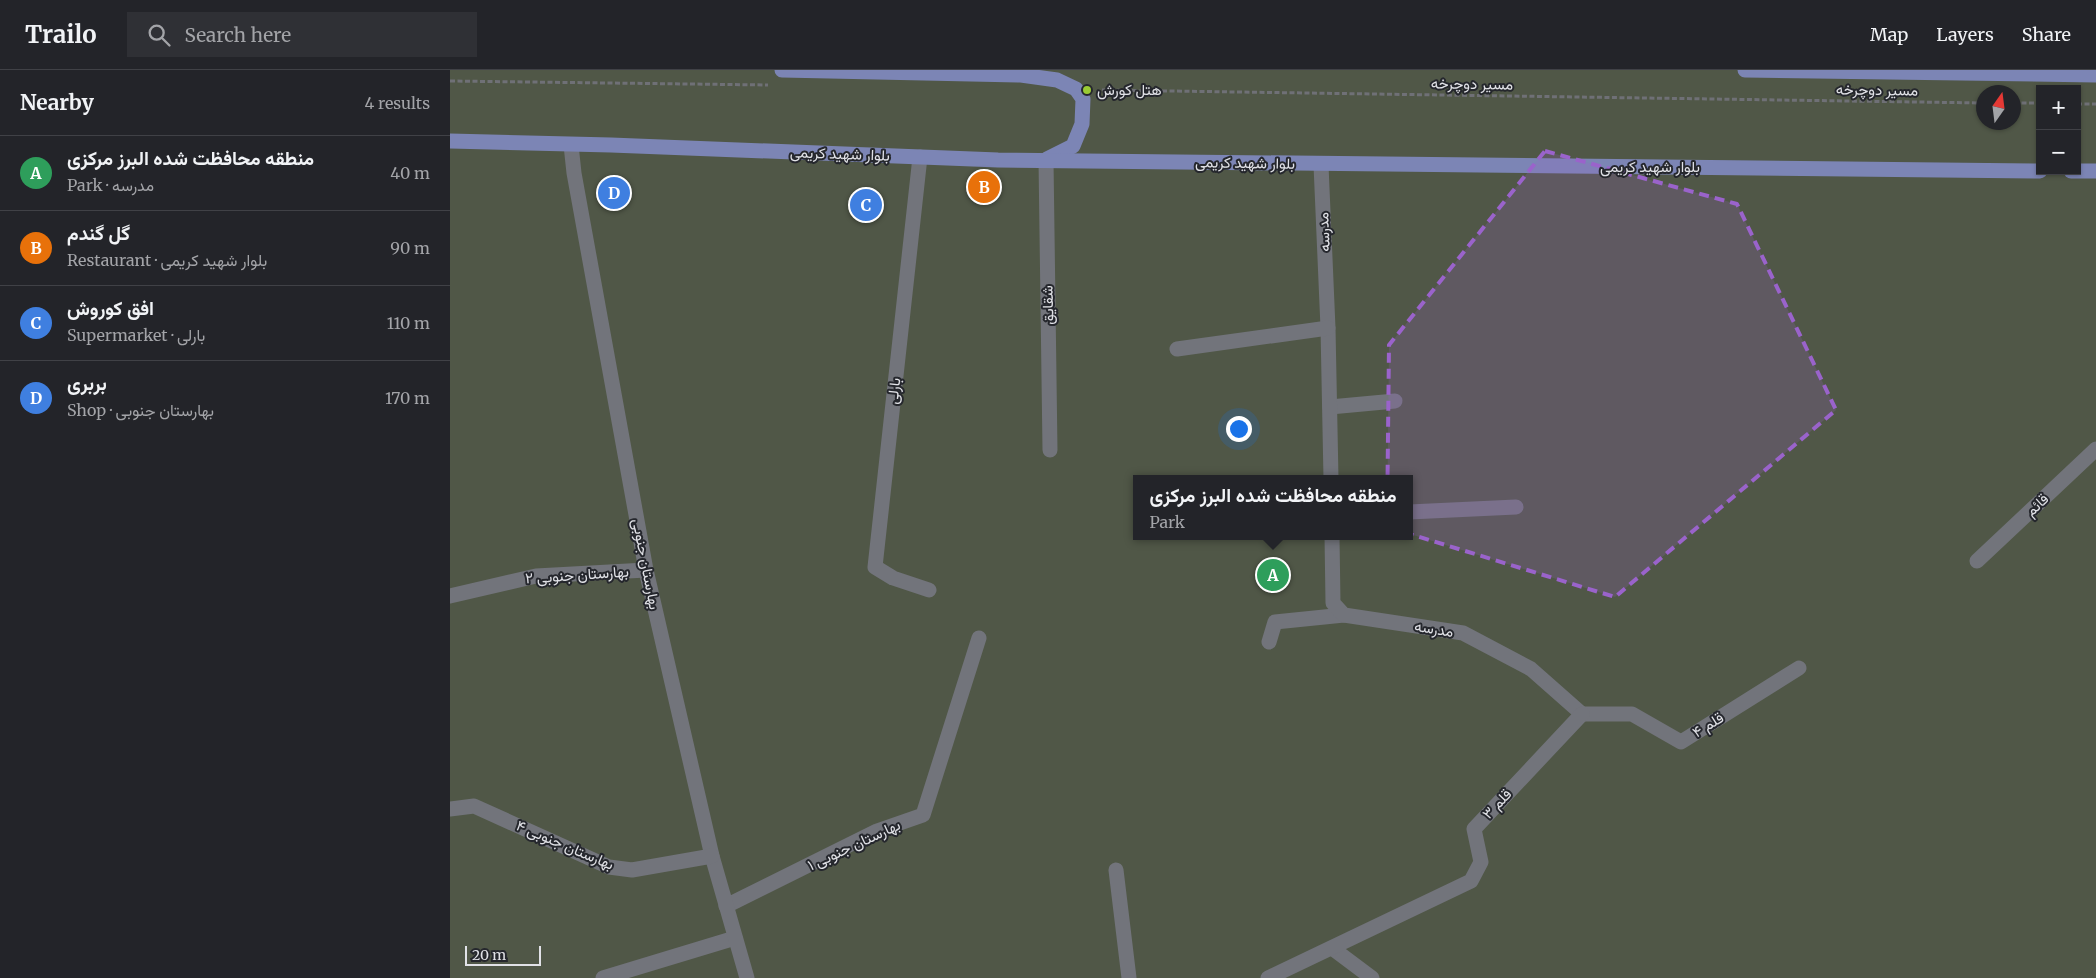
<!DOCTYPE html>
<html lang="en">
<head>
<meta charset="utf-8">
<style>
  :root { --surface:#232429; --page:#2f3035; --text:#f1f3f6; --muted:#a3a4a8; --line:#404146; --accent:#ea580c }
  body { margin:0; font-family:Merriweather,Vazirmatn,serif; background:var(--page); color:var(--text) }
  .controls { position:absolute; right:15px; top:15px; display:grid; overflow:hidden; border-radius:0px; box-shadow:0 1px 4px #0004 }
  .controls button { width:45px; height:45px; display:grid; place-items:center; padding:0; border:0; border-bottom:1px solid var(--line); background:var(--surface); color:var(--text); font:25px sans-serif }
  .compass { position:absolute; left:1526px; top:15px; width:45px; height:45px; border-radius:50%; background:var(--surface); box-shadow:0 1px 4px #0004; rotate:14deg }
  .scale { position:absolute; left:15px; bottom:12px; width:76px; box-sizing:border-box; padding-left:5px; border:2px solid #e1e2e7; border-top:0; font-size:14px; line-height:18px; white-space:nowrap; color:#e1e2e7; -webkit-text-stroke:4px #25272d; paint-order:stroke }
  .you { position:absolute; left:788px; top:358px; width:18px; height:18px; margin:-12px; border:4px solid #fff; border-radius:50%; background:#1a73e8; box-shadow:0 0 0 8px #1a73e833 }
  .badge { display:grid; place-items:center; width:32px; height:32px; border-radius:50%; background:var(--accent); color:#fff; font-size:16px; font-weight:700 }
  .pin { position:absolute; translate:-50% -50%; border:2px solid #fff; box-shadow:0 1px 5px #0006 }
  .popup { position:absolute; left:683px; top:405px; width:280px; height:65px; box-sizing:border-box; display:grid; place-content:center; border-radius:0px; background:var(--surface); filter:drop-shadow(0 1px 4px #0005); font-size:16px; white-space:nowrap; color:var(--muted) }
  .popup b { font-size:19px; color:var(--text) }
  .popup::after { content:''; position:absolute; left:50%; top:100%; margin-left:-10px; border:10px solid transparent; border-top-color:var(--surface) }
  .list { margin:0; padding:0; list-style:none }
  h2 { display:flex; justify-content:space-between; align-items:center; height:65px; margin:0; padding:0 20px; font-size:21px }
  h2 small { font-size:16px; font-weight:400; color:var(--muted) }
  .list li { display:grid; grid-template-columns:32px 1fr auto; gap:15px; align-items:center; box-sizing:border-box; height:75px; padding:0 20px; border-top:1px solid var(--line) }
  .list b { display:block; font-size:19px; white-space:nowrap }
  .list p { margin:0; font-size:16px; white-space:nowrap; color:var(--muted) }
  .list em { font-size:16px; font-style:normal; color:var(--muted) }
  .icon { flex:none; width:28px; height:28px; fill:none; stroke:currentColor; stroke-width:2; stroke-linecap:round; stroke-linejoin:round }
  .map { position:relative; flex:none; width:1646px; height:908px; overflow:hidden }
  header { display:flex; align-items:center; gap:30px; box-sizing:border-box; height:70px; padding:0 25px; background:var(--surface); border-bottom:1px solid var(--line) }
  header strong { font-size:24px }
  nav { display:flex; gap:28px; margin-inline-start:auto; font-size:18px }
  .search { width:350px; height:45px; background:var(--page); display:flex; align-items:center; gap:12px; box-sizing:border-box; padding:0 18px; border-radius:0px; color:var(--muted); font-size:19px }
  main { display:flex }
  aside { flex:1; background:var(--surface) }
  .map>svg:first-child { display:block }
  .green { fill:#505747; fill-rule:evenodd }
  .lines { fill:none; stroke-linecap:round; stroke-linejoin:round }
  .path { stroke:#6f7076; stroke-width:3; stroke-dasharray:5 2.5; stroke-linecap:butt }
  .service { stroke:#72747b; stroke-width:15 }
  .minor { stroke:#72747b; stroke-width:15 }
  .tertiary { stroke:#72747b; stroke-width:15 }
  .primary { stroke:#7c85b5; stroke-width:15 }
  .marked { fill:#9a63cb; fill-opacity:0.2; stroke:#9a63cb; stroke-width:4; stroke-dasharray:10 6; stroke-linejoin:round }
  .poi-dot { fill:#9acb34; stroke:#25272d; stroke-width:2 }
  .labels { text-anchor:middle; stroke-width:4; stroke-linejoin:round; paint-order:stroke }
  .street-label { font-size:15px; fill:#e1e2e7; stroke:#25272d }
  .poi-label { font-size:15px; fill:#e1e2e7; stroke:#25272d; text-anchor:start }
</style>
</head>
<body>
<header>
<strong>Trailo</strong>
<div class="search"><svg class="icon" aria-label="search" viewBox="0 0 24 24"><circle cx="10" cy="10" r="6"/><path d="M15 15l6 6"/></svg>Search here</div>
<nav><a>Map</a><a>Layers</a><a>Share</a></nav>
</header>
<main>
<aside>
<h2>Nearby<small>4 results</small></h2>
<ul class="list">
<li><span class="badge" style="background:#2e9e5b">A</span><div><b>منطقه محافظت شده البرز مرکزی</b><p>Park · مدرسه</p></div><em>40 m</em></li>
<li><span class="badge" style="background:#e8710a">B</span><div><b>گل گندم</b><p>Restaurant · بلوار شهید کریمی</p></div><em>90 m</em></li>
<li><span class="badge" style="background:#3f7fe0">C</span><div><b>افق کوروش</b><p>Supermarket · بارلی</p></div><em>110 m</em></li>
<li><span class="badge" style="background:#3f7fe0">D</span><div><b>بربری</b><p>Shop · بهارستان جنوبی</p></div><em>170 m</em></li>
</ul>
</aside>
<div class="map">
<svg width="1646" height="908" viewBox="0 0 1646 908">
  <rect width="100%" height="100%" fill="#2f3037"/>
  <path class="green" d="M0 0H1646V908H0ZM1590 19H1627V101H1590ZM1534 22H1564V52H1534ZM687 409H959V466H687Z"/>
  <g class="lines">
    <g class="path">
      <polyline points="0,11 318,15"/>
      <polyline points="652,20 1534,33"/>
      <polyline points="1564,33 1590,33"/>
      <polyline points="1627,34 1646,34"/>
    </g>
    <g class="service">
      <polyline points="880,337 945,331"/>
      <polyline points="819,572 825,552 894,545"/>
      <polyline points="666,800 679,908"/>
    </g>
    <g class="minor">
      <polyline points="470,87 425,497 443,508 479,520"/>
      <polyline points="596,90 600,380"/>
      <polyline points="871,95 878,258 881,409"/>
      <polyline points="727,279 878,258"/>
      <polyline points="959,442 1066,437"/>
      <polyline points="882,466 883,533 894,545 1013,563 1081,599 1132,644"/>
      <polyline points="1527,491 1646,379"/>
      <polyline points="0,526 86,506 196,500"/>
      <polyline points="1132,644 1182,644 1231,672 1349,598"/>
      <polyline points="276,836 427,761 473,745 529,568"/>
      <polyline points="882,878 922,908"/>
      <polyline points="153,908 285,868"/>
      <polyline points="818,908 1021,811 1031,792 1024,759 1132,644"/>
    </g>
    <g class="tertiary">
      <polyline points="121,75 124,103 196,500 262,786 297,908"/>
      <polyline points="0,739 24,736 159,797 182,800 262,786"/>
    </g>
    <g class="primary">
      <polyline points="332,0 571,5 607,10 626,19 633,29 632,54 623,76 597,89"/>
      <polyline points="1295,0 1646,5"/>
      <polyline points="0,71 161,75 548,90 1590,101"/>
      <polyline points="1621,101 1646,101"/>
    </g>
  </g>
  <path class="marked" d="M1095 81 1287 134 1386 340 1165 527 937 457 939 275Z"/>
  <circle class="poi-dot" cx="637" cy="20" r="5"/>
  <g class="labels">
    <g class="street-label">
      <text transform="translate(1022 14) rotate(1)" y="5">مسیر دوچرخه</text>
      <text transform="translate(1427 20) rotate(1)" y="5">مسیر دوچرخه</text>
      <text transform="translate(390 84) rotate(2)" y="5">بلوار شهید کریمی</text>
      <text transform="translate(795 93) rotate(1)" y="5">بلوار شهید کریمی</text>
      <text x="1200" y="102">بلوار شهید کریمی</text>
      <text transform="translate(874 162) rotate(-92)" y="5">مدرسه</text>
      <text transform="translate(598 235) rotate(-91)" y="5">شقایق</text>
      <text transform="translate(444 321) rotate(-84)" y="5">بارلی</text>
      <text transform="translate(1587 435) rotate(-43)" y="5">قائم</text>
      <text transform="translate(196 494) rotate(79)" y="5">بهارستان جنوبی</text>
      <text transform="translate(127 505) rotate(-4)" y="5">بهارستان جنوبی ۲</text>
      <text transform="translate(984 559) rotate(9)" y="5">مدرسه</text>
      <text transform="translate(1258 655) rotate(-32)" y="5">قلم ۴</text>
      <text transform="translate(1047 734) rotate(-47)" y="5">قلم ۳</text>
      <text transform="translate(115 775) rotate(23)" y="5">بهارستان جنوبی ۴</text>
      <text transform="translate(404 775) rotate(-25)" y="5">بهارستان جنوبی ۱</text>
    </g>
    <g class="poi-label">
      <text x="647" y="25">هتل کورش</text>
    </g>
  </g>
</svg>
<div class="controls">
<button>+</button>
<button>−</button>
</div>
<svg class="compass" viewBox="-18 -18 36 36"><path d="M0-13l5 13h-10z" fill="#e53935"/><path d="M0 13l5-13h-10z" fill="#a3a4a8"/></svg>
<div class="scale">20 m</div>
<div class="you"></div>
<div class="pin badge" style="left:823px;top:505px;background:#2e9e5b">A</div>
<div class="popup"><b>منطقه محافظت شده البرز مرکزی</b>Park</div>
<div class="pin badge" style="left:534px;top:117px;background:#e8710a">B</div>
<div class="pin badge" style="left:416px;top:135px;background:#3f7fe0">C</div>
<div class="pin badge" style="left:164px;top:123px;background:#3f7fe0">D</div>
</div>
</main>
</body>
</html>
